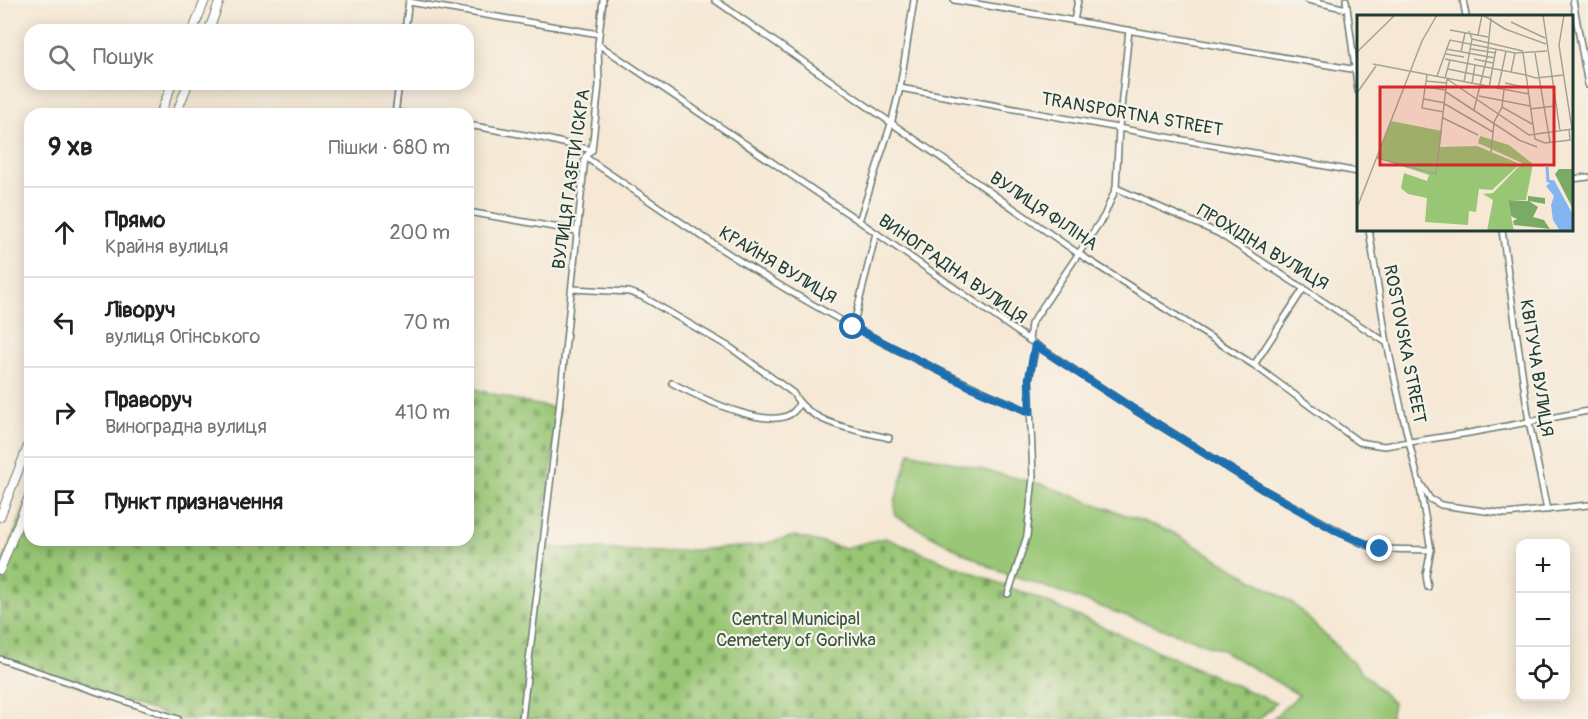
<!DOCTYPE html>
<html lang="uk">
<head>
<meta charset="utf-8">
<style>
  :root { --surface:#fff; --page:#f6f6f6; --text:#202124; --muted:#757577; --line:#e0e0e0 }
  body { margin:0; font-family:Pangolin,sans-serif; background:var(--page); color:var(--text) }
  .controls { position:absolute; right:18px; bottom:18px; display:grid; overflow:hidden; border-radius:12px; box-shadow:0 3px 15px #0003 }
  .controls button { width:54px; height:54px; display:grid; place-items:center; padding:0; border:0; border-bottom:2px solid var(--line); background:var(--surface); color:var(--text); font:30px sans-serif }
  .stop { position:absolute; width:18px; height:18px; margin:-14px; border:4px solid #1f6fb2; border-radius:50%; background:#fff }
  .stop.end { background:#1f6fb2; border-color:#fff; box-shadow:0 2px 6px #0008 }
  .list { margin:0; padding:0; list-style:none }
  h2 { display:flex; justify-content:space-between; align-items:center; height:78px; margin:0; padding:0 24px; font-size:26px }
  h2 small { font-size:20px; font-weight:400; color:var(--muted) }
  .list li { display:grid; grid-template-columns:39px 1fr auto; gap:18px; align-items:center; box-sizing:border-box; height:90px; padding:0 24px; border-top:2px solid var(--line) }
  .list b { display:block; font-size:22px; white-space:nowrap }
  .list p { margin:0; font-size:20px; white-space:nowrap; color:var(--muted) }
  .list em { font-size:20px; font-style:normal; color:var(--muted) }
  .icon { flex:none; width:33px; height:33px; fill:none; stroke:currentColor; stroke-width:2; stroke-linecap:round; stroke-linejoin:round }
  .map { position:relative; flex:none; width:1588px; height:719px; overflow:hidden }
  .search { position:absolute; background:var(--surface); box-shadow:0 3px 15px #0003; left:24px; top:24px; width:450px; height:66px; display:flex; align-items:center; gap:15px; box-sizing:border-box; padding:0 21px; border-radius:18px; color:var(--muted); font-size:22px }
  .panel { position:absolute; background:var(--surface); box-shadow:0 3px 15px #0003; left:24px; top:108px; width:450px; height:438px; border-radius:18px }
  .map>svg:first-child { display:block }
  .cemetery { fill:url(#cemetery-stones); stroke:#5c8254; stroke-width:1.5 }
  .garden { fill:#98c675; stroke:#5c8254; stroke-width:1.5 }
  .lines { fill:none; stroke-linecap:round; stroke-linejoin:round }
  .street-casing { stroke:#6a796c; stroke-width:8 }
  .secondary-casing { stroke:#6a796c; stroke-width:10 }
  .street { stroke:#fff; stroke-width:5 }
  .secondary { stroke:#fff; stroke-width:8 }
  .route { stroke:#1f6fb2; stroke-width:8 }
  .labels { text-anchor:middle; stroke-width:4.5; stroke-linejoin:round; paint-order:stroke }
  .street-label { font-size:18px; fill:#1f3d34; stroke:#f7f3e8 }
  .park-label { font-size:18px; fill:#375841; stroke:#f7f3e8 }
  .inset-river { fill:none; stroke:#83b6f0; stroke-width:3 }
  .inset-road { fill:none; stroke:#a0a495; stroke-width:1.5 }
  .view { fill:#d62828; fill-opacity:0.15; stroke:#d62828; stroke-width:3 }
  .inset-edge { fill:none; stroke:#1f3d34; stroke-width:3 }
</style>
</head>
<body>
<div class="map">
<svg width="1588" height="719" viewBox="0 0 1588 719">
  <defs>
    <pattern id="cemetery-stones" width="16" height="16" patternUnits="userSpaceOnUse" patternTransform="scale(1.5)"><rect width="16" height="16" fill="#98c675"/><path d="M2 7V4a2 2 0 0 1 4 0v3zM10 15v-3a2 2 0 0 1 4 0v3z" fill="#7ba261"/></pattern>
  </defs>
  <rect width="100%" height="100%" fill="#f7f3e8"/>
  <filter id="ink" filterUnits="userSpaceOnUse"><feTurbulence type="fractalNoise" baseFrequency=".0167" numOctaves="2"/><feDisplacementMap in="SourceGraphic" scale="12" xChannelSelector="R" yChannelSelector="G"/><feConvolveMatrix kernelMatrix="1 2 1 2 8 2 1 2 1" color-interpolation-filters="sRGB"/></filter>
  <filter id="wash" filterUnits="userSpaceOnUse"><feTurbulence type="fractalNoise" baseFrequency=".008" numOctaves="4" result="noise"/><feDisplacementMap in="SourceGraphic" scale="24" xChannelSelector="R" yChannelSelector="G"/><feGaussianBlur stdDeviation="1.35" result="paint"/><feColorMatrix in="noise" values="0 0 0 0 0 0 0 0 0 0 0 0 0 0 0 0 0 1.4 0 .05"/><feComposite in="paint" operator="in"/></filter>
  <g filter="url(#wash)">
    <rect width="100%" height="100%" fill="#f6e8d5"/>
    <polygon class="cemetery" points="468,387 523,402 559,409 541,547 662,552 754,546 795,536 844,548 885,538 1037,598 1276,703 1260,719 178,719 0,659 0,570 30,494 30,540 468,540"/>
    <polygon class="garden" points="910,452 1041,484 1172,532 1293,603 1393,703 1390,719 1272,719 1299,695 1222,650 992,568 895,516 895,501"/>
  </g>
  <g filter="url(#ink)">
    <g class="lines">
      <g class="street-casing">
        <g id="street">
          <polyline points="715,0 1079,254 1254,365 1359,442 1384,446 1469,433 1588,411"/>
          <polyline points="954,0 1357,70"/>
          <polyline points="1308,0 1347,9"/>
          <polyline points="1346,0 1358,91"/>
          <polyline points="1463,0 1466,16"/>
          <polyline points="1573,0 1588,85"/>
          <polyline points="409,2 599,34"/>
          <polyline points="1074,21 1078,0"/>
          <polyline points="405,30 409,0"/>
          <polyline points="598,44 859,221 1029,340 1135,410 1264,490 1361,543 1379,549 1431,550"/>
          <polyline points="900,88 1358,172"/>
          <polyline points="395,112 406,114"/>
          <polyline points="395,114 399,84"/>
          <polyline points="468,125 542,138 592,150"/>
          <path d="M585 157C637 192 688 228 740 261 832 319 930 369 1030 412"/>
          <polyline points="1572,179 1588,177"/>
          <polyline points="1116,188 1218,233 1387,343"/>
          <polyline points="468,212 577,231"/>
          <polyline points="859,221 891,124 900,88 914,0"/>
          <polyline points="1369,230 1387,343 1403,417 1418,479 1430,499 1441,505 1507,514 1588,505"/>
          <polyline points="1502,230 1529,422 1547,510"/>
          <path d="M572 289 629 292 643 297 731 348 793 393C810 425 857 430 889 438"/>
          <polyline points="853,327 876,233"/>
          <polyline points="1029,340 1031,324 1104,216 1116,188 1119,127 1129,30"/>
          <polyline points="1254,365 1304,288"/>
          <path d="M672 383C695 395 786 442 799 403"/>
          <polyline points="1419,482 1431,550 1426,575 1428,587"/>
          <polyline points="1008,594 1027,536 1033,477 1029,379 1036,345"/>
          <polyline points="0,659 178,719"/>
          <polyline points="522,719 559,409 585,157 592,150 599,85 598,44 603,0"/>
        </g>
      </g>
      <g class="secondary-casing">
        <g id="secondary">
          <polyline points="193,30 205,0"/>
          <polyline points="209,30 220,0"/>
          <polyline points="160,114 172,84"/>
          <polyline points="176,114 188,84"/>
          <polyline points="0,517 30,441"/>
          <polyline points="0,570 30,494"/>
        </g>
      </g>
      <use href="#street" class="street"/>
      <use href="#secondary" class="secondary"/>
    </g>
  </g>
  <g class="lines" filter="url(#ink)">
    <polyline class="route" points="853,327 971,387 1030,412 1029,379 1035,345 1135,410 1264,490 1340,533 1380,549"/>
  </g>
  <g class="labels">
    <g class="street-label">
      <text transform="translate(1132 114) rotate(10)" y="6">TRANSPORTNA STREET</text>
      <text transform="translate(571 179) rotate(-82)" y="6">ВУЛИЦЯ ГАЗЕТИ ІСКРА</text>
      <text transform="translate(1044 211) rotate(34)" y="6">ВУЛИЦЯ ФІЛІНА</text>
      <text transform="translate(1263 247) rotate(31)" y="6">ПРОХІДНА ВУЛИЦЯ</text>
      <text transform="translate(778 265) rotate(31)" y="6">КРАЙНЯ ВУЛИЦЯ</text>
      <text transform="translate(953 269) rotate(35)" y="6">ВИНОГРАДНА ВУЛИЦЯ</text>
      <text transform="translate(1405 344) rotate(79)" y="6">ROSTOVSKA STREET</text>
      <text transform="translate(1537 368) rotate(81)" y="6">КВІТУЧА ВУЛИЦЯ</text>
    </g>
    <g class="park-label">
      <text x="796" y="625">Central Municipal<tspan x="796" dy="21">Cemetery of Gorlivka</tspan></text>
    </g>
  </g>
  <g transform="translate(1357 15)">
    <rect width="216" height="216" fill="#f6e8d5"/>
    <path d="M202 154H216V194L198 159ZM171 181 188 183V189L172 186 181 192 176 202 187 205 193 214 157 210 156 206 160 204 154 201 151 185 171 186Z" fill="#7aab66"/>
    <path d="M34 106 85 116 83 132 120 131 163 149 135 175 122 174 119 197 112 196 111 210 68 207 70 183 51 179 44 173 47 158 70 166 72 160 20 143Z" fill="#98c675"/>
    <path d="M123 121 152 130 176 149 169 185H151L157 216H130L136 185 126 179 136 178 165 148 121 128Z" fill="#98c675"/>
    <path d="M197 165 215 198 216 216H203L196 205 194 190 197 181 189 171Z" fill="#83b6f0"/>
    <path class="inset-river" d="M190 152 191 166 196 167"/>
    <path class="inset-road" d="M126 0 148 14 189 29M186 0 203 116M207 0 202 30 215 114M154 7 188 23M93 15 131 22M121 20 125 0M115 24 166 36M89 34 138 43M114 34 139 38M0 37 38 0M104 37 108 18M166 38 178 124 188 128 213 125 212 114M178 38 193 127M89 39 107 42M88 44 169 60M117 44 136 48M16 49 172 79M91 54 134 63M154 57 158 38M70 60 65 93 87 97M169 60 179 63 207 60M80 61 93 25 158 38 190 36M88 63 93 45M69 66 90 68M107 67 115 24 112 16M148 68 171 73M115 69 118 50M68 72 89 75M132 73 139 34M141 74 149 36M89 77 162 125 180 132M0 78 19 51M122 81 173 91M67 84 88 88M88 89 136 117M145 92 175 109M173 94 198 91M117 95 130 42 134 3M86 103 121 120M136 109 145 92 147 75M134 137 137 109M20 143 79 159 90 64 172 120 216 114M0 193 65 26 80 0"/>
    <path class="view" d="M23 72H197V150H23Z"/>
    <rect width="216" height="216" class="inset-edge"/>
  </g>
</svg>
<div class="controls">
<button>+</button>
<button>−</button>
<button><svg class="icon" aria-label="locate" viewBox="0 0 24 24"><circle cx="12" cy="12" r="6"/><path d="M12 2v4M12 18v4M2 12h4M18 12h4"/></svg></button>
</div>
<div class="stop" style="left:853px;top:327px"></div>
<div class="stop end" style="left:1380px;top:549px"></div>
<div class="search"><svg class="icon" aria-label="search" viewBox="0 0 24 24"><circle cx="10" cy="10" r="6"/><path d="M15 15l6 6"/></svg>Пошук</div>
<section class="panel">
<h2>9 хв<small>Пішки · 680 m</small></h2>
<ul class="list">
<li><svg class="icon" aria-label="ahead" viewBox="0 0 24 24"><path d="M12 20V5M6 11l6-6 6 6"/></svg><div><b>Прямо</b><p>Крайня вулиця</p></div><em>200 m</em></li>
<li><svg class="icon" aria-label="left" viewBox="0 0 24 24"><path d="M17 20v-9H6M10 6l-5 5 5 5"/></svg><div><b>Ліворуч</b><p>вулиця Огінського</p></div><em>70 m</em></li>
<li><svg class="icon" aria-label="right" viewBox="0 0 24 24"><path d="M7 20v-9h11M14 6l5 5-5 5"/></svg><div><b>Праворуч</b><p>Виноградна вулиця</p></div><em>410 m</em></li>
<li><svg class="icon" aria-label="arrive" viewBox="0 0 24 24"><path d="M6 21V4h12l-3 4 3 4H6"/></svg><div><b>Пункт призначення</b></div></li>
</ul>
</section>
</div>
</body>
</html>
